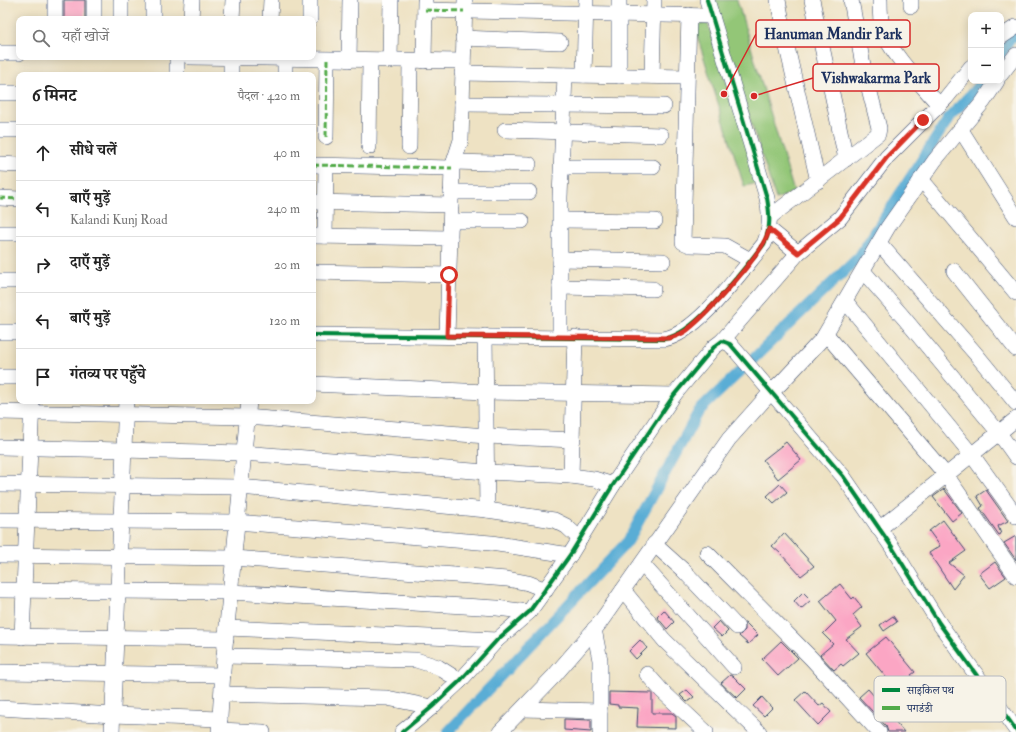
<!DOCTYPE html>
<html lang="hi">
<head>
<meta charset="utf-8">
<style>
  :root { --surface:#fff; --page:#f2f2f2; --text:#222; --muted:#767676; --line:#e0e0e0 }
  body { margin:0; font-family:"IM FELL Double Pica","Noto Serif Devanagari",serif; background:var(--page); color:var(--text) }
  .controls { position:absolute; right:12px; top:12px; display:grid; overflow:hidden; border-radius:8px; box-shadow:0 2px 10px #0003 }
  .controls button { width:36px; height:36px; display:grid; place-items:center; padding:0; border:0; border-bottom:1px solid var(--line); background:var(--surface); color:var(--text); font:20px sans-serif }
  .stop { position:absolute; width:12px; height:12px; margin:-9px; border:3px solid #d93025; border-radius:50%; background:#fff }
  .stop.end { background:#d93025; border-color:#fff; box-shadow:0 1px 4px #0008 }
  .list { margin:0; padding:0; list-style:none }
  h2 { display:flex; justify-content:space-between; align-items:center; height:52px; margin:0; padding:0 16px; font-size:17px }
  h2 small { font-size:13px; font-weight:400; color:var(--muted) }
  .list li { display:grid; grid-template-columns:26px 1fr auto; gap:12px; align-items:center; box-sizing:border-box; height:56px; padding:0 16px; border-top:1px solid var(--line) }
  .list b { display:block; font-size:15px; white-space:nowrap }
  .list p { margin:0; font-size:13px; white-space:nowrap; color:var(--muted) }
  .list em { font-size:13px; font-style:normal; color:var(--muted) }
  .icon { flex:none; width:22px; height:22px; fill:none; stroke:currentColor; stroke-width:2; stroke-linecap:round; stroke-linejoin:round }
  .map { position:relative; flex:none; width:1016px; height:732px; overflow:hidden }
  .search { position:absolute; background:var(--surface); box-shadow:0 2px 10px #0003; left:16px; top:16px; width:300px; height:44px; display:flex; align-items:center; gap:10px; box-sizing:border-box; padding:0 14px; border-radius:8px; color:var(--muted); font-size:15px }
  .panel { position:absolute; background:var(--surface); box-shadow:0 2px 10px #0003; left:16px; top:72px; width:300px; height:332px; border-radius:8px }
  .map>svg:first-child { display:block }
  .green { fill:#93c677; stroke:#577a6a }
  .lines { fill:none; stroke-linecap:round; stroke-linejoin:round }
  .canal { stroke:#5aadd5; stroke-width:11 }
  .building { fill:#fba6c4 }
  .minor-casing { stroke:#3b4a6d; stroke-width:16 }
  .minor { stroke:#fff; stroke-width:15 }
  .quiet { stroke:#52ab49; stroke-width:3; stroke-dasharray:6 3; stroke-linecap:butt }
  .cycleway-casing { stroke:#f7f3e8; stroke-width:6 }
  .cycleway { stroke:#00873e; stroke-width:4 }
  .route { stroke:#d93025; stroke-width:5 }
  .key { fill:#f7f3e8; stroke:#b5b8bf; stroke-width:1 }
  .key-label { font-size:11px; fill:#1b2f5e }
  .leader { fill:none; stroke:#d62828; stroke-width:1.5 }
  .callout-dot { fill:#d62828; stroke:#f7f3e8; stroke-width:1.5 }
  .callout { fill:#f7f3e8; stroke:#d62828; stroke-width:1.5 }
  .callout-label { font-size:15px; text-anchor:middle; font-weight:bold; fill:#1b2f5e }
</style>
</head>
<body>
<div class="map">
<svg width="1016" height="732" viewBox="0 0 1016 732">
  <rect width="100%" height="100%" fill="#f7f3e8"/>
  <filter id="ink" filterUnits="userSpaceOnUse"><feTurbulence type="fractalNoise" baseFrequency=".025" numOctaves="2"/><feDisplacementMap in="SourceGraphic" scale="8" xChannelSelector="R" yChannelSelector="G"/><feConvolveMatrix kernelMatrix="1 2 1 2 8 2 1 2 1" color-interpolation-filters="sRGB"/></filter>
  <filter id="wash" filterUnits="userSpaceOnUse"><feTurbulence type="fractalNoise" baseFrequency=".012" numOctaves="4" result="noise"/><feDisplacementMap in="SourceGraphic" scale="16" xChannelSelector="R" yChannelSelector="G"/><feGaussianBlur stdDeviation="0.9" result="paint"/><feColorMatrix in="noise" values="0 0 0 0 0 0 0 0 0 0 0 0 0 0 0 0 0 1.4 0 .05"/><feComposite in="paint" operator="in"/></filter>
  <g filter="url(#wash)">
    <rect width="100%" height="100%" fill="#eee2c3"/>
    <g class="green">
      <polygon points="711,0 737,0 794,192 776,199"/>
      <polygon points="693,23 708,24 759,183 744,186"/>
    </g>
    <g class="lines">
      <g class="canal">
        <polyline points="1001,54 1010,39 1016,36"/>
        <polyline points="448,732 628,541 699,411 859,257 949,118 983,81"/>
      </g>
    </g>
    <g id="blocks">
      <g class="building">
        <rect x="64" y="0" width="21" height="19"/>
        <polygon points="786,442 801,460 778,479 763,460"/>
        <polygon points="780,484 787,492 774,503 767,496"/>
        <polygon points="944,489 962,513 952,521 933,497"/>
        <polygon points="986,490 1008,521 998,526 1001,534 999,535 980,508 983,506 977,496"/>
        <polygon points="943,520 966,551 949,563 964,575 953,589 929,553 940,546 929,531"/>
        <polygon points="784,533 814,566 801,576 780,553 772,546"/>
        <polygon points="1016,536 1016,560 1004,543"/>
        <polygon points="995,562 1006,577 990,588 979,574"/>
        <polygon points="840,584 852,599 854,597 862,607 853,615 862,627 846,639 859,653 843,666 841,664 834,670 820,655 833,644 823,634 836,621 820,601"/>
        <polygon points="803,592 811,600 801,609 794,601"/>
        <polygon points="664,610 674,622 667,629 657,617"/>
        <polygon points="893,616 897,622 884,631 880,625"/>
        <polygon points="719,621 728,631 722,637 712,628"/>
        <polygon points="745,622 758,635 748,644 739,636 745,630"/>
        <polygon points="886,637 915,672 911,675 919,685 916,687 927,700 914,711 866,653"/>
        <polygon points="640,640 647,648 636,659 629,651"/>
        <polygon points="781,641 798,658 778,676 762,659"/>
        <polygon points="730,675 733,676 746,689 737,698 721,683"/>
        <polygon points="868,689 875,697 904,732 888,732 886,726 859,697"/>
        <polygon points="687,690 694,697 687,702 680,695"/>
        <polygon points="805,691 819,706 823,703 831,712 818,725 795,700"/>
        <polygon points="609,692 652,693 652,713 672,713 676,716 676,728 637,727 638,708 618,707 618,705 609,704"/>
        <polygon points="762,697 772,708 764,716 753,706"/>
        <polygon points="564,719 591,720 591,732 564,730"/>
      </g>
    </g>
  </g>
  <g filter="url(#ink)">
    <use href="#blocks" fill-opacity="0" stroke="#3b4a6d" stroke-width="1"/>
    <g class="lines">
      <g class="minor-casing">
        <g id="minor">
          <polyline points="778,0 786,43 818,181"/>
          <polyline points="812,0 846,159"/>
          <path d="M880 0C880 10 880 21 883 31 891 54 923 86 939 105"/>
          <polyline points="911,6 911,0"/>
          <polyline points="425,10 712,16"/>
          <polyline points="689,15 683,242 690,245 725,246 750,260"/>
          <polyline points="55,19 55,0"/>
          <polyline points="94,19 94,0"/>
          <polyline points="121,19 121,0"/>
          <polyline points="153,19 153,0"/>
          <polyline points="191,19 192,0"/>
          <polyline points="232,19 233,0"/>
          <polyline points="270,19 271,0"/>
          <polyline points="310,19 310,0"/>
          <polyline points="1001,37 1016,27"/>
          <polyline points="463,38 560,42"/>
          <polyline points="0,53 19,53"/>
          <polyline points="190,57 463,61"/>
          <polyline points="349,60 350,0"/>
          <polyline points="390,61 391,0"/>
          <polyline points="424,61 425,1"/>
          <polyline points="462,73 687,77"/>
          <polyline points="1001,74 1016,55"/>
          <polyline points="177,75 177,57"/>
          <polyline points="231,75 231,57"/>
          <polyline points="285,75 285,59"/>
          <polyline points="584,75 586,0"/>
          <polyline points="619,76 619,0"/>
          <polyline points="652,76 654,0"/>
          <polyline points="0,93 19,93"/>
          <polyline points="462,104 664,106"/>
          <polyline points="0,130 19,130"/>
          <polyline points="505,130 661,135"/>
          <polyline points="961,130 1016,217"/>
          <polyline points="326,137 327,60"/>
          <polyline points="369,147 370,61"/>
          <polyline points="409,147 410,61"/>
          <polyline points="454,162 529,164"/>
          <polyline points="0,164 19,165"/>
          <polyline points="313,165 452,168"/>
          <polyline points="562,167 653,167"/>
          <polyline points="921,179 1016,293"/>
          <polyline points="451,192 529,192"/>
          <polyline points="0,198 19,199"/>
          <polyline points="313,202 451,205"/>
          <polyline points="770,217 878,134 879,128 863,65 851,0"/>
          <polyline points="561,220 655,221"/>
          <polyline points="451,221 522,221"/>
          <polyline points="769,229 798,253"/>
          <polyline points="0,233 19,233"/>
          <polyline points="313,236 450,238"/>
          <polyline points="325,236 326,166"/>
          <polyline points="879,243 975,353 1016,403"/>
          <polyline points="560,259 663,261"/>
          <polyline points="863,271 904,318 999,433 1016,457"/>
          <polyline points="954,271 1016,349"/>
          <polyline points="313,272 449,275"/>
          <polyline points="0,281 19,281"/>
          <polyline points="560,287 653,289"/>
          <polyline points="846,302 972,455 1016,516"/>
          <polyline points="0,332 19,332"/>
          <polyline points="826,334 946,475 1016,576"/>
          <path d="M313 335 664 339C698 333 741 271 764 244 771 228 770 215 767 198L707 0"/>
          <polyline points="447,336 452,168 461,140 465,0"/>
          <polyline points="485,336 487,510"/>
          <polyline points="560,337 560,197 565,75"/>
          <polyline points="722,341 798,253 840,218 887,157 946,98 971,67"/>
          <polyline points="0,377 19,377"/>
          <polyline points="313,384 485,392 674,395"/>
          <polyline points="0,412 247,417 486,436 573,440"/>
          <polyline points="0,447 243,453 486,472 571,476 594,479 613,485"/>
          <polyline points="571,476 575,337"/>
          <polyline points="0,484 240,487 487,510 554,520 566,526 580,539"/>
          <polyline points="0,520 236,522 491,543 570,555"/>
          <polyline points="879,529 1016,419"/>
          <polyline points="654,544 683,570 737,627"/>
          <polyline points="707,553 811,658 879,732"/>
          <polyline points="0,555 233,558 507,579 528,583 546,590"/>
          <polyline points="642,564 734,667"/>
          <polyline points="0,590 230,592 497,608 529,612"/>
          <polyline points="623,590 664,640 759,732"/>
          <polyline points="227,628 497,640"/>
          <polyline points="594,629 600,660 600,732"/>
          <polyline points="0,636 226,639"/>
          <polyline points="22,637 32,401"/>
          <polyline points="224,656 416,660 438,667 460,681"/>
          <polyline points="0,672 223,675"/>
          <polyline points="647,674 662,691 706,732"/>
          <polyline points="222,694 387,698 432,707"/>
          <polyline points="0,708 113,715 220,719"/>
          <polyline points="523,709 600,711"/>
          <polyline points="220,730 263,732"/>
          <polyline points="112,732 126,401"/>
          <polyline points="219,732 224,656 249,401"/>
          <polyline points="402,732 432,707 460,681 497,640 529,612 570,555 613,485 674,395 714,347 722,341 730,344 843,476 892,547 939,623 1016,730"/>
          <polyline points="500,732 554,676 599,624 729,439 771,392 781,383 823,338 888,227 935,160 983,102 997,81"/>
        </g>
      </g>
      <use href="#minor" class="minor"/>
      <g class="quiet">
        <polyline points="425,10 464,11"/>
        <polyline points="326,137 327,60"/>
        <polyline points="313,165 452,168"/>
        <polyline points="0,198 19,199"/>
      </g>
      <g class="cycleway-casing">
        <g id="cycleway">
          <path d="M313 335 664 339C698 333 741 271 764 244 771 228 770 215 767 198L707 0"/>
          <polyline points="402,732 432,707 460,681 497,640 529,612 570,555 613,485 674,395 714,347 722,341 730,344 843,476 892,547 939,623 1016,730"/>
        </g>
      </g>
      <use href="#cycleway" class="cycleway"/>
    </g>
  </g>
  <g class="lines" filter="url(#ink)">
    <path class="route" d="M449 275 447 336 670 338C676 336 682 334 687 330 705 316 767 250 769 229L798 253 840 218 887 157 923 120"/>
  </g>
  <rect x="874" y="676" width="132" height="46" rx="6" class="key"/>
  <rect x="882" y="688" width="18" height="4" fill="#00873e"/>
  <rect x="882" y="706" width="18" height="4" fill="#52ab49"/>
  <g class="key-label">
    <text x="907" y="694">साइकिल पथ</text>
    <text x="907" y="712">पगडंडी</text>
  </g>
  <path class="leader" d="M724 94L756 34M754 96L813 78"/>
  <g class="callout-dot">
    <circle cx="724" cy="94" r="4"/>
    <circle cx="754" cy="96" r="4"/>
  </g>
  <g class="callout">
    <rect x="756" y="20" width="154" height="27" rx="4"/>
    <rect x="813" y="64" width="126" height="27" rx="4"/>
  </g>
  <g class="callout-label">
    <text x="833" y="39">Hanuman Mandir Park</text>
    <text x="876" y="83">Vishwakarma Park</text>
  </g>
</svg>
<div class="controls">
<button>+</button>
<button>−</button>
</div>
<div class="stop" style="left:449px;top:275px"></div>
<div class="stop end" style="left:923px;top:120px"></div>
<div class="search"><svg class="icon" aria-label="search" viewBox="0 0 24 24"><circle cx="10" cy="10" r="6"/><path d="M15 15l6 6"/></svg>यहाँ खोजें</div>
<section class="panel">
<h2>6 मिनट<small>पैदल · 420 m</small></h2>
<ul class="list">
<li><svg class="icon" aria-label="ahead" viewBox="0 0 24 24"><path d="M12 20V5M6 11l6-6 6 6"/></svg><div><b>सीधे चलें</b></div><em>40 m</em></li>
<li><svg class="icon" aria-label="left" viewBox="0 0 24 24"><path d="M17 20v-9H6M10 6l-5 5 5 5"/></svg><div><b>बाएँ मुड़ें</b><p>Kalandi Kunj Road</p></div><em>240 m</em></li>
<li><svg class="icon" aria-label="right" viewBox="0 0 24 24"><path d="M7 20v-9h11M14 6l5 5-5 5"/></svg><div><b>दाएँ मुड़ें</b></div><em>20 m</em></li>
<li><svg class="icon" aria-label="left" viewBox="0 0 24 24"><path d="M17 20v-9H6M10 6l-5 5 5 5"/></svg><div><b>बाएँ मुड़ें</b></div><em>120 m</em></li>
<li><svg class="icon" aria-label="arrive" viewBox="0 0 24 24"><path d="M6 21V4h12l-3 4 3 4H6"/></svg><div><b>गंतव्य पर पहुँचे</b></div></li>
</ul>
</section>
</div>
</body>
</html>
